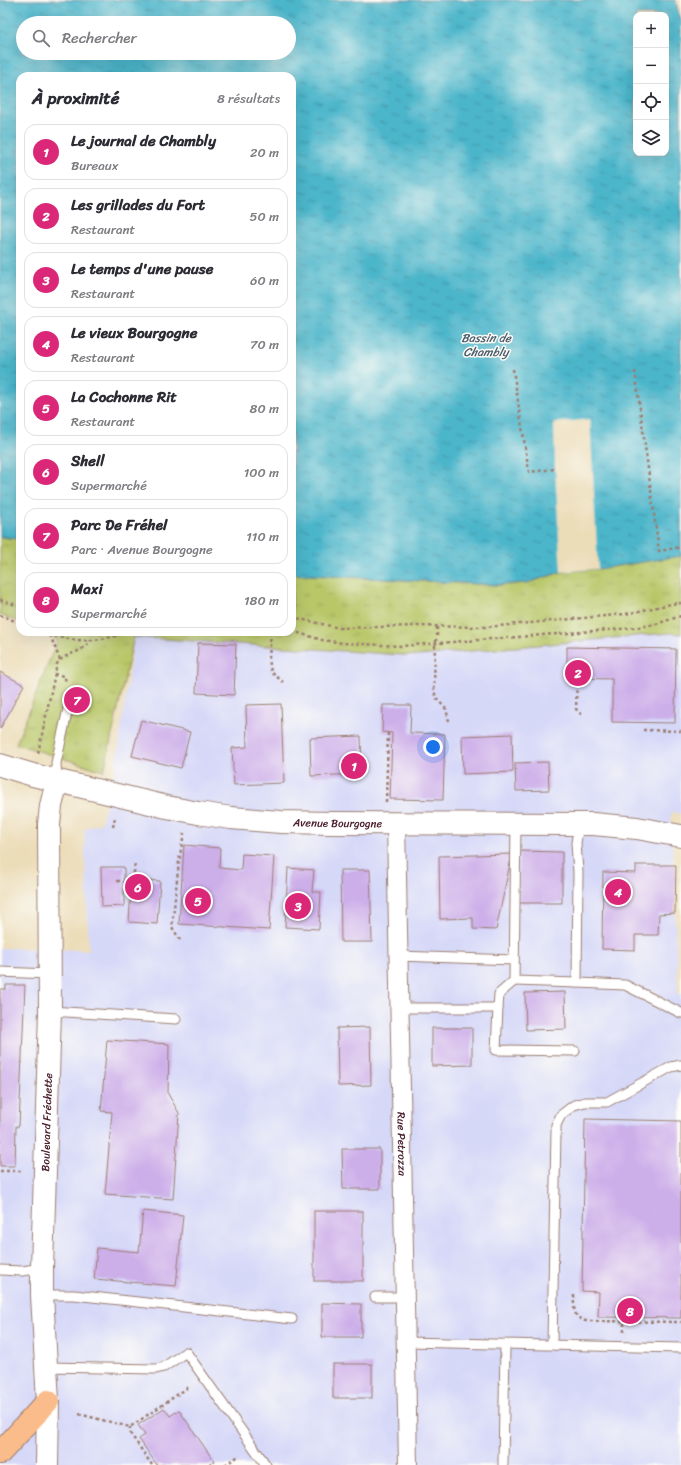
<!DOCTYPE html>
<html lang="fr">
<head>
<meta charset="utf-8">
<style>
  :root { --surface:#fff; --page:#f7f7f7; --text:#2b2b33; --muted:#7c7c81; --line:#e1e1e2; --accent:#db2777 }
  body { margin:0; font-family:Sriracha,sans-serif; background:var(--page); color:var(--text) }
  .controls { position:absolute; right:12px; top:12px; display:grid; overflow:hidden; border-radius:8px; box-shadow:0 4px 16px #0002 }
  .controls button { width:36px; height:36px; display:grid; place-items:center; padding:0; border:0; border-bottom:1px solid var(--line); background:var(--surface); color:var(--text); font:20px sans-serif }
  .you { position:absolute; left:433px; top:747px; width:14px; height:14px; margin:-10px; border:3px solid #fff; border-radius:50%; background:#1a73e8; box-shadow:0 0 0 6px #1a73e833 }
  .badge { display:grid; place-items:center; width:26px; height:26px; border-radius:50%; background:var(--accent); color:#fff; font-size:13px; font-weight:700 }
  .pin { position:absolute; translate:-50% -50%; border:2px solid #fff; box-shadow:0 1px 4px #0006 }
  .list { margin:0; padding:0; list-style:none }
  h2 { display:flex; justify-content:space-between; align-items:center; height:52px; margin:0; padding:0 16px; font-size:17px }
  h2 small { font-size:13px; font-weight:400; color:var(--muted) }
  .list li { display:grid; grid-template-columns:26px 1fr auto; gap:12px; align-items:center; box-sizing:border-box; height:56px; margin:0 8px 8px; padding:0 8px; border:1px solid var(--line); border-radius:12px }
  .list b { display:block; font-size:15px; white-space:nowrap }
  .list p { margin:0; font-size:13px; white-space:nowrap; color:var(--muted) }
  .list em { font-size:13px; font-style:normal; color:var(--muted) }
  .icon { flex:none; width:22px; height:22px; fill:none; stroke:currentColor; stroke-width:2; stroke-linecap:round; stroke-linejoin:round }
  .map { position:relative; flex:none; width:681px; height:1465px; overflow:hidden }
  .search { position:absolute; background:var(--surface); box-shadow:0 4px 16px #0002; left:16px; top:16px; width:280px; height:44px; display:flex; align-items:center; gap:10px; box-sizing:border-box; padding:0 14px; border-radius:22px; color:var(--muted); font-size:15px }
  .panel { position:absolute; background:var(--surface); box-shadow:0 4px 16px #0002; left:16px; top:72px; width:280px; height:564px; border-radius:12px }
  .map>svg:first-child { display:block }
  .built { fill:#d6d8f8 }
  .grass { fill:url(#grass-tufts); stroke:#82734a }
  .water { fill:url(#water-ripples); stroke:#4b6a7a; fill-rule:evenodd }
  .pier { fill:#ecddb9 }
  .building { fill:#ccaee9 }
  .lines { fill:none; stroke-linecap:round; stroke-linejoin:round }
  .service-casing { stroke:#9b7e72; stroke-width:11 }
  .minor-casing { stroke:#9b7e72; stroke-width:20 }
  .tertiary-casing { stroke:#9b7e72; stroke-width:24 }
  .primary-casing { stroke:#9b7e72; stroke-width:24 }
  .path { stroke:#9b7e72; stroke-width:2.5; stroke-dasharray:3 3; stroke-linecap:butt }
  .service { stroke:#fff; stroke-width:9 }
  .minor { stroke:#fff; stroke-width:18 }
  .tertiary { stroke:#fff; stroke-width:22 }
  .primary { stroke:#fabc8b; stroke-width:22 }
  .labels { text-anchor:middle; stroke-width:3; stroke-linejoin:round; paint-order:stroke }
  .street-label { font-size:11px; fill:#4a1f2b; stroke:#fdfcf7 }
  .water-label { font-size:12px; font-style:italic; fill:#4b5b6b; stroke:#fdfcf7 }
</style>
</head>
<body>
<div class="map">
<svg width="681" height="1465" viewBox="0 0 681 1465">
  <defs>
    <pattern id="grass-tufts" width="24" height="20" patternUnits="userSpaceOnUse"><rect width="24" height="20" fill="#b9c769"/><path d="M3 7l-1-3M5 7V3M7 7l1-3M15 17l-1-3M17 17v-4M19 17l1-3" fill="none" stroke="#a1aa5b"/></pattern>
    <pattern id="water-ripples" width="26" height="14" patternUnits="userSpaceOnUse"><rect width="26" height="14" fill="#4cb5ca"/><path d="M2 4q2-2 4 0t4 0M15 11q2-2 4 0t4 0" fill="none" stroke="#4193a4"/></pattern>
  </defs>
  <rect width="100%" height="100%" fill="#fdfcf7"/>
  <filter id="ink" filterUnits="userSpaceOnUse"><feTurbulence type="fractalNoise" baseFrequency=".025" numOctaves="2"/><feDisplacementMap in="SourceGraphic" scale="8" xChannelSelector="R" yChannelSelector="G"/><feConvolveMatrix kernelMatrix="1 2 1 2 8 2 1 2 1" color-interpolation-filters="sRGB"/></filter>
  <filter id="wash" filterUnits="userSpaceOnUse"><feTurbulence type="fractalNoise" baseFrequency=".012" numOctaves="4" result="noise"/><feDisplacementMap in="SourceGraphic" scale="16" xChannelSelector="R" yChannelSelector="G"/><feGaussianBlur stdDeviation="0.9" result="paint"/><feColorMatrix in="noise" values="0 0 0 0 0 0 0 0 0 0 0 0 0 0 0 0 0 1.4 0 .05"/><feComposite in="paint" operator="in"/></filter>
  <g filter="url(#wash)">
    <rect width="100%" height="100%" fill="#ecddb9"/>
    <polygon class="built" points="669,633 681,634 681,814 671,812 678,994 681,994 681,1465 0,1465 0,948 89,950 84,829 101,823 115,772 134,637 418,656"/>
    <g class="grass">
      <polygon points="0,537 20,539 20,622 0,615"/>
      <polygon points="681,553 681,634 669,633 418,656 134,637 104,771 16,744 57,641 49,632 292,632 292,574 498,585 527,583 561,572"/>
    </g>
    <path class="water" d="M0 0H675L681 20V556L598 569 561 572 527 583 498 585 292 574V76H20V539L0 537ZM636 15H666V153H636ZM23 23H289V53H23Z"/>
    <polygon class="pier" points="590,419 598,569 561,572 555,469 554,423"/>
    <g id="blocks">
      <g class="building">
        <polygon points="198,643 236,644 234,695 196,693"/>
        <polygon points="567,647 676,649 675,723 612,722 612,679 567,678"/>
        <polygon points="0,672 24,685 0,729"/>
        <polygon points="281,704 284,783 234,785 232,748 247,747 246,705"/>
        <polygon points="383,705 411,705 410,733 445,734 443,800 390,799 392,733 382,732"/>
        <polygon points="141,720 190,732 181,768 132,756"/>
        <polygon points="512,734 513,772 463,774 462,736"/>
        <polygon points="361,736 362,774 311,776 310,738"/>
        <polygon points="548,762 549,790 516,791 515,763"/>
        <polygon points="184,845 220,848 219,868 241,870 242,854 274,856 269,930 179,924"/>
        <polygon points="519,851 562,852 562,903 519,903"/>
        <polygon points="512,854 496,930 473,929 473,918 440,919 439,856"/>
        <polygon points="636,865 676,865 675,913 659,914 658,935 635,935 635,950 602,949 603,872 636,873"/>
        <polygon points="101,867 124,867 124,906 102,907"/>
        <polygon points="288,868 314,870 312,892 321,892 319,929 285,927"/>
        <polygon points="340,870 370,870 372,942 341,942"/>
        <polygon points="139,876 141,880 160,881 157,924 129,922 131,888 128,885"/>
        <polygon points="6,985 25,985 19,1126 16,1126 15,1166 0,1166 0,989 6,989"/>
        <polygon points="565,992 566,1029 526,1030 525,993"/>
        <polygon points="370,1027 371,1085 338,1086 337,1028"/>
        <polygon points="432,1028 472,1028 472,1065 432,1066"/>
        <polygon points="107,1040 169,1044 168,1094 179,1113 173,1199 105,1194 112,1112 101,1111"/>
        <polygon points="585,1119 681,1121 681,1318 598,1317 599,1292 582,1291"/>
        <polygon points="342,1149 380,1149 380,1189 343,1189"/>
        <polygon points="143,1211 183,1215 176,1286 94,1279 97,1248 139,1252"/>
        <rect x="314" y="1211" width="49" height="70"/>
        <polygon points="322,1303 361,1304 361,1337 322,1337"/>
        <rect x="333" y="1364" width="39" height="34"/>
        <polygon points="164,1408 170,1416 179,1410 214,1461 208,1465 157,1465 139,1439 145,1435 138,1425"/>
      </g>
    </g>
  </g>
  <g filter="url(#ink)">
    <use href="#blocks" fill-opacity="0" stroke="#9b7e72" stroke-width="1"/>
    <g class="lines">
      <g class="service-casing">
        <g id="service">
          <polyline points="57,781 56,763 71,695"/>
          <polyline points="516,823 514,981 577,983"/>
          <polyline points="579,824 576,843 578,872 577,983 625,985 681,1013"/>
          <polyline points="398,956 514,960"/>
          <polyline points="0,972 50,974"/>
          <polyline points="399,1008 498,1008 499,994 514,981"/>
          <polyline points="498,1008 496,1050 575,1051"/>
          <polyline points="50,1011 176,1019"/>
          <polyline points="0,1270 22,1271 42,1268"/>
          <polyline points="42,1295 74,1295 292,1319"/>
          <polyline points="375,1297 405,1297"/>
          <polyline points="406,1342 681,1348"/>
          <polyline points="552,1344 556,1131 556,1125 561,1115 574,1105 585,1102 607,1102 671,1067 681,1065"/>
          <polyline points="46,1367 156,1369 164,1367 186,1352 266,1465"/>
          <polyline points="503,1465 505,1344"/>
        </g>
      </g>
      <g class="minor-casing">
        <g id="minor">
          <path id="s1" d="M396 823 408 1465"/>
        </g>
      </g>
      <g class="tertiary-casing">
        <g id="tertiary">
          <path id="s2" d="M0 765 33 775 167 807 198 813 231 818 281 822 332 823 593 824 637 828 681 836"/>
          <path id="s3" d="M47 1465 48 1401 42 1295V1268L50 1011 49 824 51 806 57 781"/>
        </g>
      </g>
      <g class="primary-casing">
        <polyline id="primary" points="0,1453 48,1401"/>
      </g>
      <g class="path">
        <polyline points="513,369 529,472 555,469"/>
        <polyline points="635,371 659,551 681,547"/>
        <polyline points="0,600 20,606"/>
        <polyline points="0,615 20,623"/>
        <polyline points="292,617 339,628 415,626 487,627 626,614 671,604 681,603"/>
        <polyline points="437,627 437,637 435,644 434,690 436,698 446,709 449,721"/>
        <polyline points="292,631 322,640 344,643 401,646 633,628 656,624 681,616"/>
        <path d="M43 632C72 643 98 643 127 632"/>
        <polyline points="101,632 102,639"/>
        <polyline points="271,632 269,658 271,672 283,682"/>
        <polyline points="50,635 60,660"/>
        <polyline points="54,674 64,676 66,681"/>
        <polyline points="577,678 576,709 583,716"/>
        <polyline points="643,730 681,731"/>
        <path d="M38 753 57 664C64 652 84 654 90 640"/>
        <polyline points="386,802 388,733"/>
        <polyline points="113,827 115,818"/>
        <polyline points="117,881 133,881 135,862"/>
        <polyline points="180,940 172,927 179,861 184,833"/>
        <polyline points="0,1171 22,1171"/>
        <path d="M574 1295C574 1307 572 1318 586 1321L681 1322"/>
        <polyline points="624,1332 624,1321"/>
        <polyline points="79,1414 130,1427 190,1386"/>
        <polyline points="130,1427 130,1433 152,1465"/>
        <polyline points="225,1465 240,1455"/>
      </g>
      <use href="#service" class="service"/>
      <use href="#minor" class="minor"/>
      <use href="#tertiary" class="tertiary"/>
      <use href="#primary" class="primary"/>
    </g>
  </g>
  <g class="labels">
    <g class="street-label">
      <text dy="4" stroke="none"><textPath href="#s2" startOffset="344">Avenue Bourgogne</textPath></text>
      <text dy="4" stroke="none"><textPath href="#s3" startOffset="343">Boulevard Fréchette</textPath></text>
      <text dy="4" stroke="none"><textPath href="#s1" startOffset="321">Rue Petrozza</textPath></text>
    </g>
    <g class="water-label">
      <text x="486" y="342">Bassin de<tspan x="486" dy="14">Chambly</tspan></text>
    </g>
  </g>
</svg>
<div class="controls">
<button>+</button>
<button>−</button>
<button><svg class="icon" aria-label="locate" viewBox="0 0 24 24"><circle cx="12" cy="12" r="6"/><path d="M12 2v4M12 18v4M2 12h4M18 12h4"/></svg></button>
<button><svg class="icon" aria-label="layers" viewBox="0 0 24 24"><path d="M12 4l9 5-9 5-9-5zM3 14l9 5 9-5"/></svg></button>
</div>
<div class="you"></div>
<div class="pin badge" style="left:354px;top:766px">1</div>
<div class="pin badge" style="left:578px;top:673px">2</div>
<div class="pin badge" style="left:298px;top:906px">3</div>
<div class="pin badge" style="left:618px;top:892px">4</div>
<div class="pin badge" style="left:198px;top:901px">5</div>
<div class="pin badge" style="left:138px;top:887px">6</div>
<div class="pin badge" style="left:77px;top:700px">7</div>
<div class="pin badge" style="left:630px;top:1311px">8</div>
<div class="search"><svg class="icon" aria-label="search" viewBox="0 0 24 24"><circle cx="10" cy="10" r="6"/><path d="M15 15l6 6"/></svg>Rechercher</div>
<section class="panel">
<h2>À proximité<small>8 résultats</small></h2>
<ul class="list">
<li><span class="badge">1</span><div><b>Le journal de Chambly</b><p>Bureaux</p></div><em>20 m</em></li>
<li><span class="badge">2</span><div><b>Les grillades du Fort</b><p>Restaurant</p></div><em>50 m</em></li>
<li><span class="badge">3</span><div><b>Le temps d'une pause</b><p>Restaurant</p></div><em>60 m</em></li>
<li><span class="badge">4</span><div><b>Le vieux Bourgogne</b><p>Restaurant</p></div><em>70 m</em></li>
<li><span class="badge">5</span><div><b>La Cochonne Rit</b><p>Restaurant</p></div><em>80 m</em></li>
<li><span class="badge">6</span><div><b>Shell</b><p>Supermarché</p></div><em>100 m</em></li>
<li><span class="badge">7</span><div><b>Parc De Fréhel</b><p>Parc · Avenue Bourgogne</p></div><em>110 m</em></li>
<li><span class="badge">8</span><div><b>Maxi</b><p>Supermarché</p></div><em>180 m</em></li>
</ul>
</section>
</div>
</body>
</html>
